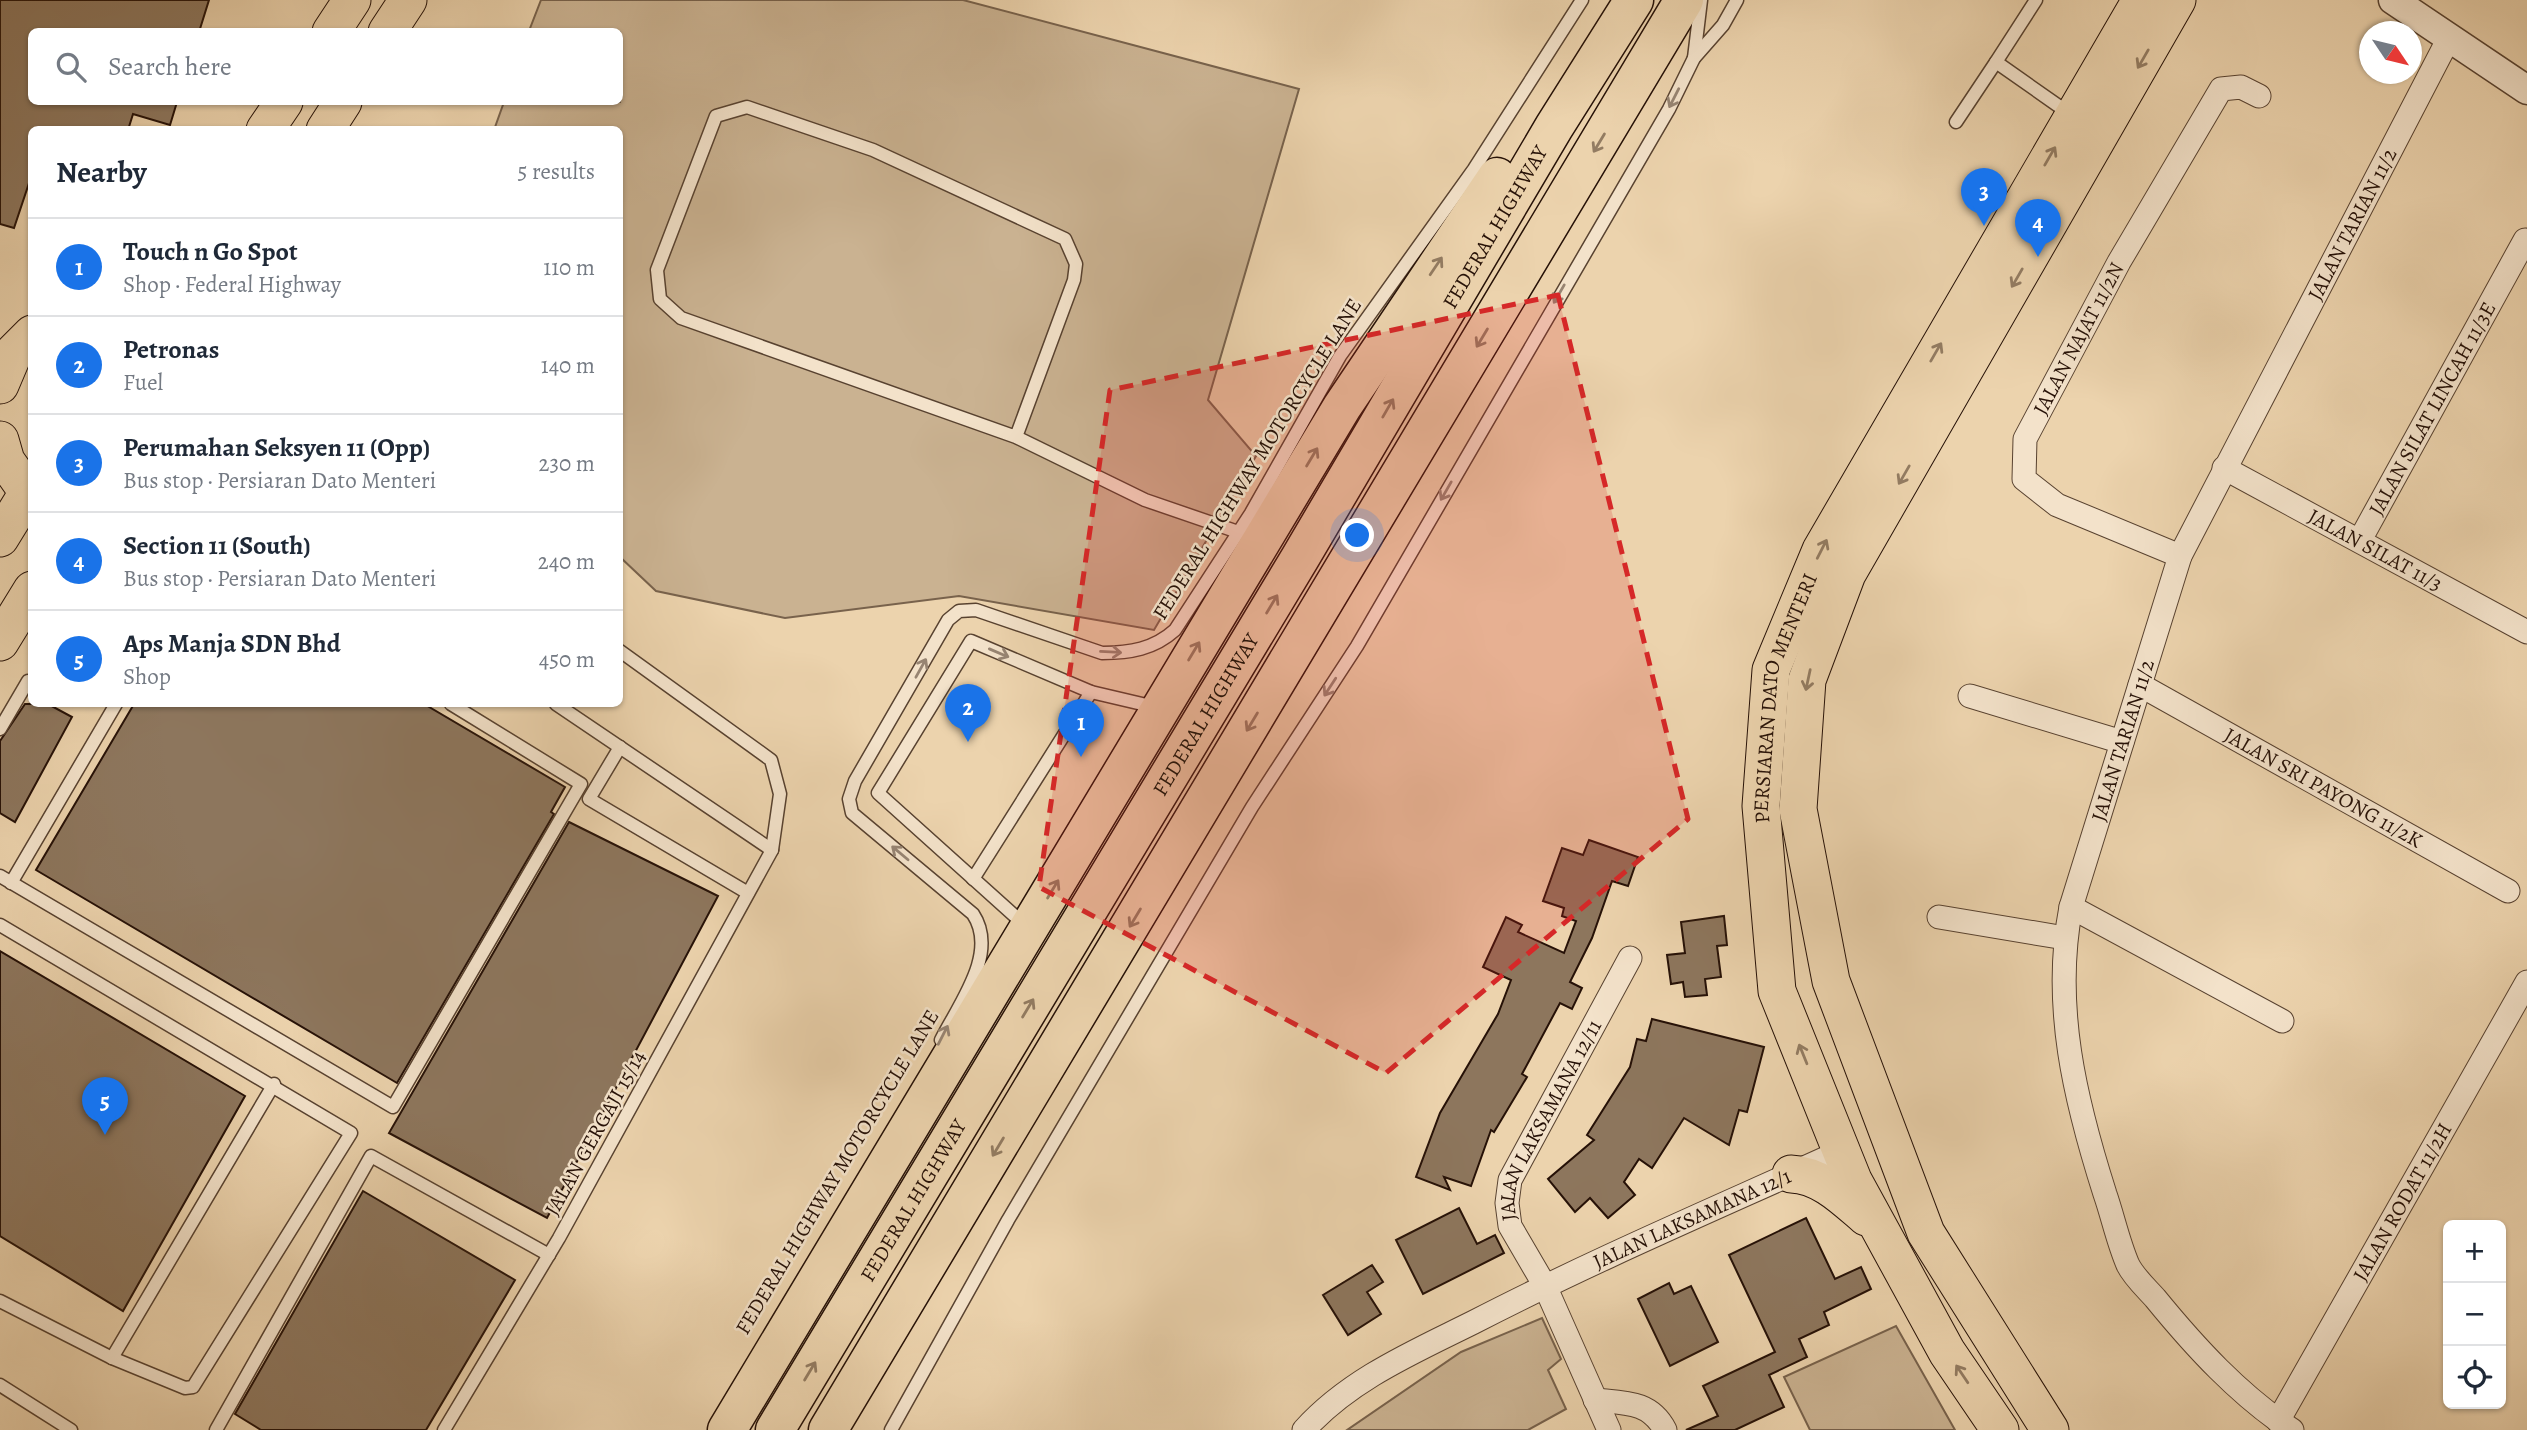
<!DOCTYPE html>
<html lang="en">
<head>
<meta charset="utf-8">
<style>
  :root { --surface:#fff; --page:#f6f6f7; --text:#1f2937; --muted:#747a83; --line:#e0e1e3; --accent:#1a73e8 }
  body { margin:0; font-family:Alegreya,serif; background:var(--page); color:var(--text) }
  .controls { position:absolute; right:21px; bottom:21px; display:grid; overflow:hidden; border-radius:10px; box-shadow:0 2px 5px #0004 }
  .controls button { width:63px; height:63px; display:grid; place-items:center; padding:0; border:0; border-bottom:2px solid var(--line); background:var(--surface); color:var(--text); font:35px sans-serif }
  .compass { position:absolute; left:2359px; top:21px; width:63px; height:63px; border-radius:50%; background:var(--surface); box-shadow:0 2px 5px #0004; rotate:125deg }
  .you { position:absolute; left:1358px; top:536px; width:24px; height:24px; margin:-18px; border:5px solid #fff; border-radius:50%; background:#1a73e8; box-shadow:0 0 0 10px #1a73e833 }
  .badge { display:grid; place-items:center; width:46px; height:46px; border-radius:50%; background:var(--accent); color:#fff; font-size:23px; font-weight:700 }
  .pin { position:absolute; translate:-50% -58px; filter:drop-shadow(0 2px 4px #0008) }
  .pin::after { content:''; position:absolute; top:37px; width:24px; height:21px; background:inherit; clip-path:polygon(0 0,100% 0,50% 100%) }
  .list { margin:0; padding:0; list-style:none }
  h2 { display:flex; justify-content:space-between; align-items:center; height:91px; margin:0; padding:0 28px; font-size:30px }
  h2 small { font-size:23px; font-weight:400; color:var(--muted) }
  .list li { display:grid; grid-template-columns:46px 1fr auto; gap:21px; align-items:center; box-sizing:border-box; height:98px; padding:0 28px; border-top:2px solid var(--line) }
  .list b { display:block; font-size:26px; white-space:nowrap }
  .list p { margin:0; font-size:23px; white-space:nowrap; color:var(--muted) }
  .list em { font-size:23px; font-style:normal; color:var(--muted) }
  .icon { flex:none; width:38px; height:38px; fill:none; stroke:currentColor; stroke-width:2; stroke-linecap:round; stroke-linejoin:round }
  .map { position:relative; flex:none; width:2527px; height:1430px; overflow:hidden }
  .search { position:absolute; background:var(--surface); box-shadow:0 2px 5px #0004; left:28px; top:28px; width:595px; height:77px; display:flex; align-items:center; gap:18px; box-sizing:border-box; padding:0 24px; border-radius:10px; color:var(--muted); font-size:26px }
  .panel { position:absolute; background:var(--surface); box-shadow:0 2px 5px #0004; left:28px; top:126px; width:595px; height:581px; border-radius:10px }
  .map>svg:first-child { display:block }
  .green { fill:#cab291; stroke:#78624c; stroke-width:2 }
  .building { fill:#8d765d; stroke:#261107; stroke-width:2 }
  .lines { fill:none; stroke-linecap:round; stroke-linejoin:round }
  .service-casing { stroke:#584230; stroke-width:15 }
  .minor-casing { stroke:#584230; stroke-width:25 }
  .tertiary-casing { stroke:#584230; stroke-width:31 }
  .primary-casing { stroke:#261107; stroke-width:39 }
  .trunk-casing { stroke:#261107; stroke-width:41 }
  .service { stroke:#f3e2ca; stroke-width:12 }
  .minor { stroke:#f3e2ca; stroke-width:23 }
  .tertiary { stroke:#f3e2ca; stroke-width:28 }
  .primary { stroke:#ecd3ad; stroke-width:37 }
  .trunk { stroke:#ecd3ad; stroke-width:38 }
  .oneway { stroke:#937c62 }
  .oneway2 { stroke:#978472 }
  .marked { fill:#d62828; fill-opacity:0.2; stroke:#d62828; stroke-width:5; stroke-dasharray:14 9; stroke-linejoin:round }
  .labels { text-anchor:middle; stroke-width:5; stroke-linejoin:round; paint-order:stroke }
  .street-label { font-size:21px; fill:#261107; stroke:#f3e2ca }
</style>
</head>
<body>
<div class="map">
<svg width="2527" height="1430" viewBox="0 0 2527 1430">
  <rect width="100%" height="100%" fill="#ecd3ad"/>
  <filter id="stains"><feTurbulence type="fractalNoise" baseFrequency=".00286" numOctaves="4"/><feColorMatrix values="0 0 0 0 .2 0 0 0 0 .09 0 0 0 0 .02 0 0 0 .5 -.17"/></filter>
  <radialGradient id="worn" r=".72"><stop offset=".6" stop-color="#630" stop-opacity="0"/><stop offset="1" stop-color="#630" stop-opacity=".3"/></radialGradient>
  <g class="green">
    <polygon points="541,0 963,0 1299,89 1208,400 1256,456 1154,630 959,596 785,618 656,591 620,557 620,130 494,130 504,102 620,102 620,32 529,31"/>
    <polygon points="1542,1318 1561,1359 1548,1370 1566,1409 1528,1430 1347,1430 1461,1352"/>
    <polygon points="1896,1326 1955,1430 1810,1430 1784,1377"/>
  </g>
  <g class="building">
    <polygon points="0,0 209,0 199,32 32,32 32,102 177,102 170,125 133,114 128,130 32,130 32,174 14,228 0,224"/>
    <polygon points="25,704 48,704 72,717 15,822 0,813 0,741"/>
    <polygon points="134,704 424,704 565,787 551,812 554,814 397,1083 36,870"/>
    <polygon points="569,822 718,896 547,1218 389,1133"/>
    <polygon points="1589,840 1638,857 1628,886 1612,881 1592,938 1570,982 1582,988 1572,1009 1560,1003 1522,1074 1527,1077 1494,1132 1491,1130 1471,1186 1444,1177 1450,1190 1416,1177 1440,1113 1498,1014 1511,980 1483,967 1506,917 1522,925 1518,932 1564,953 1576,921 1562,916 1564,908 1543,901 1562,848 1583,855"/>
    <polygon points="1724,916 1727,945 1717,946 1721,977 1705,979 1707,995 1685,997 1683,982 1671,984 1667,955 1685,953 1681,922"/>
    <polygon points="0,951 245,1096 123,1311 0,1236"/>
    <polygon points="1652,1019 1764,1047 1747,1112 1739,1110 1729,1145 1684,1118 1652,1168 1639,1159 1624,1182 1635,1195 1608,1218 1590,1198 1575,1212 1548,1179 1594,1140 1587,1135 1630,1067 1637,1039 1646,1041"/>
    <polygon points="363,1191 515,1280 426,1430 261,1430 235,1414"/>
    <polygon points="1459,1208 1477,1244 1495,1235 1504,1253 1423,1294 1396,1240"/>
    <polygon points="1806,1218 1835,1279 1861,1267 1871,1289 1824,1312 1829,1325 1799,1339 1807,1357 1769,1375 1784,1407 1735,1430 1686,1430 1718,1416 1703,1386 1775,1352 1729,1255"/>
    <polygon points="1372,1265 1383,1282 1367,1292 1381,1314 1348,1335 1323,1295"/>
    <polygon points="1669,1283 1674,1294 1691,1286 1718,1342 1670,1366 1638,1299"/>
  </g>
  <g class="lines">
    <g class="service-casing">
      <g id="service">
        <polyline points="1694,58 1701,0"/>
        <polyline points="1996,62 2036,0"/>
        <polyline points="1956,122 1996,62 2070,114"/>
        <polyline points="1016,437 1074,280 1076,264 1065,239 873,150 747,107 716,116 657,270 660,299 681,318 1016,437 1145,500 1244,534"/>
        <polyline points="620,651 771,760 780,794 772,850"/>
        <polyline points="0,729 28,681 32,683"/>
        <polyline points="620,747 589,799 748,893"/>
        <polyline points="0,876 393,1107 581,784 451,704"/>
        <polyline points="973,879 1091,692"/>
        <polyline points="11,883 116,704"/>
        <polyline points="0,925 351,1133 193,1387 185,1388 112,1358 0,1301"/>
        <polyline points="1026,926 878,793 971,641 1091,692 1155,707"/>
        <path d="M941 1040C959 1004 999 953 973 914L852 813 849 799 855 781 948 620 959 611 976 610 1102 653C1130 653 1154 649 1175 630L1251 513 1340 356 1474 169 1582 0"/>
        <polyline points="112,1358 274,1084"/>
        <polyline points="0,1385 71,1430"/>
        <polyline points="216,1430 371,1156 549,1255"/>
        <polyline points="444,1430 559,1238 772,850 556,704"/>
        <polyline points="891,1430 1008,1220 1252,807 1357,646 1669,109 1694,58 1723,25 1737,0"/>
      </g>
    </g>
    <g class="minor-casing">
      <g id="minor">
        <path id="s1" d="M2224 468 2527 632"/>
        <path id="s2" d="M2360 540 2525 240"/>
        <path id="s3" d="M2180 556 2057 505 2024 479 2025 439 2119 262 2221 89 2241 87 2259 96"/>
        <path id="s4" d="M2140 685 2508 891"/>
        <polyline points="1970,696 2122,742"/>
        <polyline points="2071,907 2282,1021"/>
        <polyline points="1939,917 2065,938"/>
        <path d="M1595 1400C1625 1403 1650 1401 1665 1430"/>
        <path id="s5" d="M2278 1421 2527 982"/>
        <path id="s6" d="M1304 1430C1350 1379 1414 1352 1474 1322 1594 1260 1719 1207 1842 1151"/>
        <path id="s7" d="M1609 1430 1545 1286 1510 1226 1507 1203 1510 1180 1630 958"/>
        <path id="s8" d="M2292 1430C2239 1395 2195 1347 2155 1298 2146 1288 2134 1277 2128 1265 2118 1242 2113 1217 2105 1194 2075 1100 2052 1005 2071 907L2180 556 2449 38"/>
      </g>
    </g>
    <g class="tertiary-casing">
      <polyline id="tertiary" points="2393,0 2527,90"/>
    </g>
    <g class="primary-casing">
      <g id="primary">
        <polyline points="331,32 352,0"/>
        <polyline points="387,32 408,0"/>
        <polyline points="265,130 284,102"/>
        <polyline points="325,130 343,102"/>
        <polyline points="0,385 14,352 32,334"/>
        <polyline points="0,440 6,461 32,498"/>
        <polyline points="0,538 32,486"/>
        <polyline points="0,642 32,590"/>
        <path d="M1791 1174C1821 1175 1844 1198 1866 1217"/>
        <path id="s9" d="M2000 1430 1947 1352 1853 1180 1777 991 1761 806 1771 670 1821 550 2141 0"/>
        <polyline points="2050,1430 1926,1233 1831,981 1798,809 1807,680 1847,574 2177,0"/>
      </g>
    </g>
    <g class="trunk-casing">
      <g id="trunk">
        <polyline points="727,1430 1342,407 1497,177"/>
        <path id="s10" d="M775 1430 1300 558 1554 127 1634 0"/>
        <polyline points="828,1430 1684,0"/>
      </g>
    </g>
    <use href="#service" class="service"/>
    <use href="#minor" class="minor"/>
    <use href="#tertiary" class="tertiary"/>
    <use href="#primary" class="primary"/>
    <use href="#trunk" class="trunk"/>
  </g>
  <defs><path id="oneway-shaft" d="M-6 0H5M1.5-3L5.5 0L1.5 3" fill="none" stroke-width="1.6" stroke-linecap="round" stroke-linejoin="round" transform="scale(1.75)"/></defs>
  <g class="oneway">
    <use href="#oneway-shaft" transform="translate(2143 59) rotate(120)"/>
    <use href="#oneway-shaft" transform="translate(1599 143) rotate(121)"/>
    <use href="#oneway-shaft" transform="translate(2050 156) rotate(-60)"/>
    <use href="#oneway-shaft" transform="translate(1436 266) rotate(-56)"/>
    <use href="#oneway-shaft" transform="translate(2017 278) rotate(120)"/>
    <use href="#oneway-shaft" transform="translate(1482 338) rotate(121)"/>
    <use href="#oneway-shaft" transform="translate(1936 352) rotate(-60)"/>
    <use href="#oneway-shaft" transform="translate(1388 408) rotate(-60)"/>
    <use href="#oneway-shaft" transform="translate(1312 457) rotate(-59)"/>
    <use href="#oneway-shaft" transform="translate(1904 475) rotate(120)"/>
    <use href="#oneway-shaft" transform="translate(1822 549) rotate(-63)"/>
    <use href="#oneway-shaft" transform="translate(1272 604) rotate(-59)"/>
    <use href="#oneway-shaft" transform="translate(1194 651) rotate(-59)"/>
    <use href="#oneway-shaft" transform="translate(1808 680) rotate(102)"/>
    <use href="#oneway-shaft" transform="translate(1252 722) rotate(121)"/>
    <use href="#oneway-shaft" transform="translate(1053 889) rotate(-59)"/>
    <use href="#oneway-shaft" transform="translate(1135 918) rotate(121)"/>
    <use href="#oneway-shaft" transform="translate(1028 1008) rotate(-59)"/>
    <use href="#oneway-shaft" transform="translate(1803 1054) rotate(-112)"/>
    <use href="#oneway-shaft" transform="translate(998 1147) rotate(121)"/>
    <use href="#oneway-shaft" transform="translate(810 1371) rotate(-59)"/>
    <use href="#oneway-shaft" transform="translate(1962 1374) rotate(-124)"/>
  </g>
  <g class="oneway2">
    <use href="#oneway-shaft" transform="translate(1674 98) rotate(117)"/>
    <use href="#oneway-shaft" transform="translate(1559 294) rotate(120)"/>
    <use href="#oneway-shaft" transform="translate(1446 491) rotate(120)"/>
    <use href="#oneway-shaft" transform="translate(1111 652) rotate(3)"/>
    <use href="#oneway-shaft" transform="translate(999 653) rotate(23)"/>
    <use href="#oneway-shaft" transform="translate(921 668) rotate(-61)"/>
    <use href="#oneway-shaft" transform="translate(1330 687) rotate(123)"/>
    <use href="#oneway-shaft" transform="translate(900 853) rotate(-140)"/>
    <use href="#oneway-shaft" transform="translate(943 1035) rotate(-63)"/>
  </g>
  <path class="marked" d="M1558 295 1688 819 1386 1073 1039 887 1110 390Z"/>
  <g class="labels">
    <g class="street-label">
      <text dy="7" stroke="none"><textPath href="#s8" startOffset="1342">JALAN TARIAN 11/2</textPath></text>
      <text dy="7" stroke="none"><textPath href="#s10" startOffset="1402">FEDERAL HIGHWAY</textPath></text>
      <text dy="7" stroke="none"><textPath href="#s3" startOffset="329">JALAN NAJAT 11/2N</textPath></text>
      <text dy="7" stroke="none"><textPath href="#s2" startOffset="150">JALAN SILAT LINCAH 11/3E</textPath></text>
      <text transform="translate(1257 459) rotate(-58)" y="7">FEDERAL HIGHWAY MOTORCYCLE LANE</text>
      <text dy="7" stroke="none"><textPath href="#s1" startOffset="172">JALAN SILAT 11/3</textPath></text>
      <text dy="7" stroke="none"><textPath href="#s9" startOffset="791">PERSIARAN DATO MENTERI</textPath></text>
      <text dy="7" stroke="none"><textPath href="#s10" startOffset="835">FEDERAL HIGHWAY</textPath></text>
      <text dy="7" stroke="none"><textPath href="#s8" startOffset="775">JALAN TARIAN 11/2</textPath></text>
      <text dy="7" stroke="none"><textPath href="#s4" startOffset="210">JALAN SRI PAYONG 11/2K</textPath></text>
      <text dy="7" stroke="none"><textPath href="#s7" startOffset="343">JALAN LAKSAMANA 12/11</textPath></text>
      <text transform="translate(595 1133) rotate(-61)" y="7">JALAN GERGAJI 15/14</text>
      <text transform="translate(837 1172) rotate(-59)" y="7">FEDERAL HIGHWAY MOTORCYCLE LANE</text>
      <text dy="7" stroke="none"><textPath href="#s10" startOffset="268">FEDERAL HIGHWAY</textPath></text>
      <text dy="7" stroke="none"><textPath href="#s5" startOffset="252">JALAN RODAT 11/2H</textPath></text>
      <text dy="7" stroke="none"><textPath href="#s6" startOffset="444">JALAN LAKSAMANA 12/1</textPath></text>
    </g>
  </g>
  <rect width="100%" height="100%" filter="url(#stains)"/>
  <rect width="100%" height="100%" fill="url(#worn)"/>
</svg>
<div class="controls">
<button>+</button>
<button>−</button>
<button><svg class="icon" aria-label="locate" viewBox="0 0 24 24"><circle cx="12" cy="12" r="6"/><path d="M12 2v4M12 18v4M2 12h4M18 12h4"/></svg></button>
</div>
<svg class="compass" viewBox="-18 -18 36 36"><path d="M0-13l5 13h-10z" fill="#e53935"/><path d="M0 13l5-13h-10z" fill="#747a83"/></svg>
<div class="you"></div>
<div class="pin badge" style="left:1081px;top:757px">1</div>
<div class="pin badge" style="left:968px;top:742px">2</div>
<div class="pin badge" style="left:1984px;top:226px">3</div>
<div class="pin badge" style="left:2038px;top:257px">4</div>
<div class="pin badge" style="left:105px;top:1135px">5</div>
<div class="search"><svg class="icon" aria-label="search" viewBox="0 0 24 24"><circle cx="10" cy="10" r="6"/><path d="M15 15l6 6"/></svg>Search here</div>
<section class="panel">
<h2>Nearby<small>5 results</small></h2>
<ul class="list">
<li><span class="badge">1</span><div><b>Touch n Go Spot</b><p>Shop · Federal Highway</p></div><em>110 m</em></li>
<li><span class="badge">2</span><div><b>Petronas</b><p>Fuel</p></div><em>140 m</em></li>
<li><span class="badge">3</span><div><b>Perumahan Seksyen 11 (Opp)</b><p>Bus stop · Persiaran Dato Menteri</p></div><em>230 m</em></li>
<li><span class="badge">4</span><div><b>Section 11 (South)</b><p>Bus stop · Persiaran Dato Menteri</p></div><em>240 m</em></li>
<li><span class="badge">5</span><div><b>Aps Manja SDN Bhd</b><p>Shop</p></div><em>450 m</em></li>
</ul>
</section>
</div>
</body>
</html>
